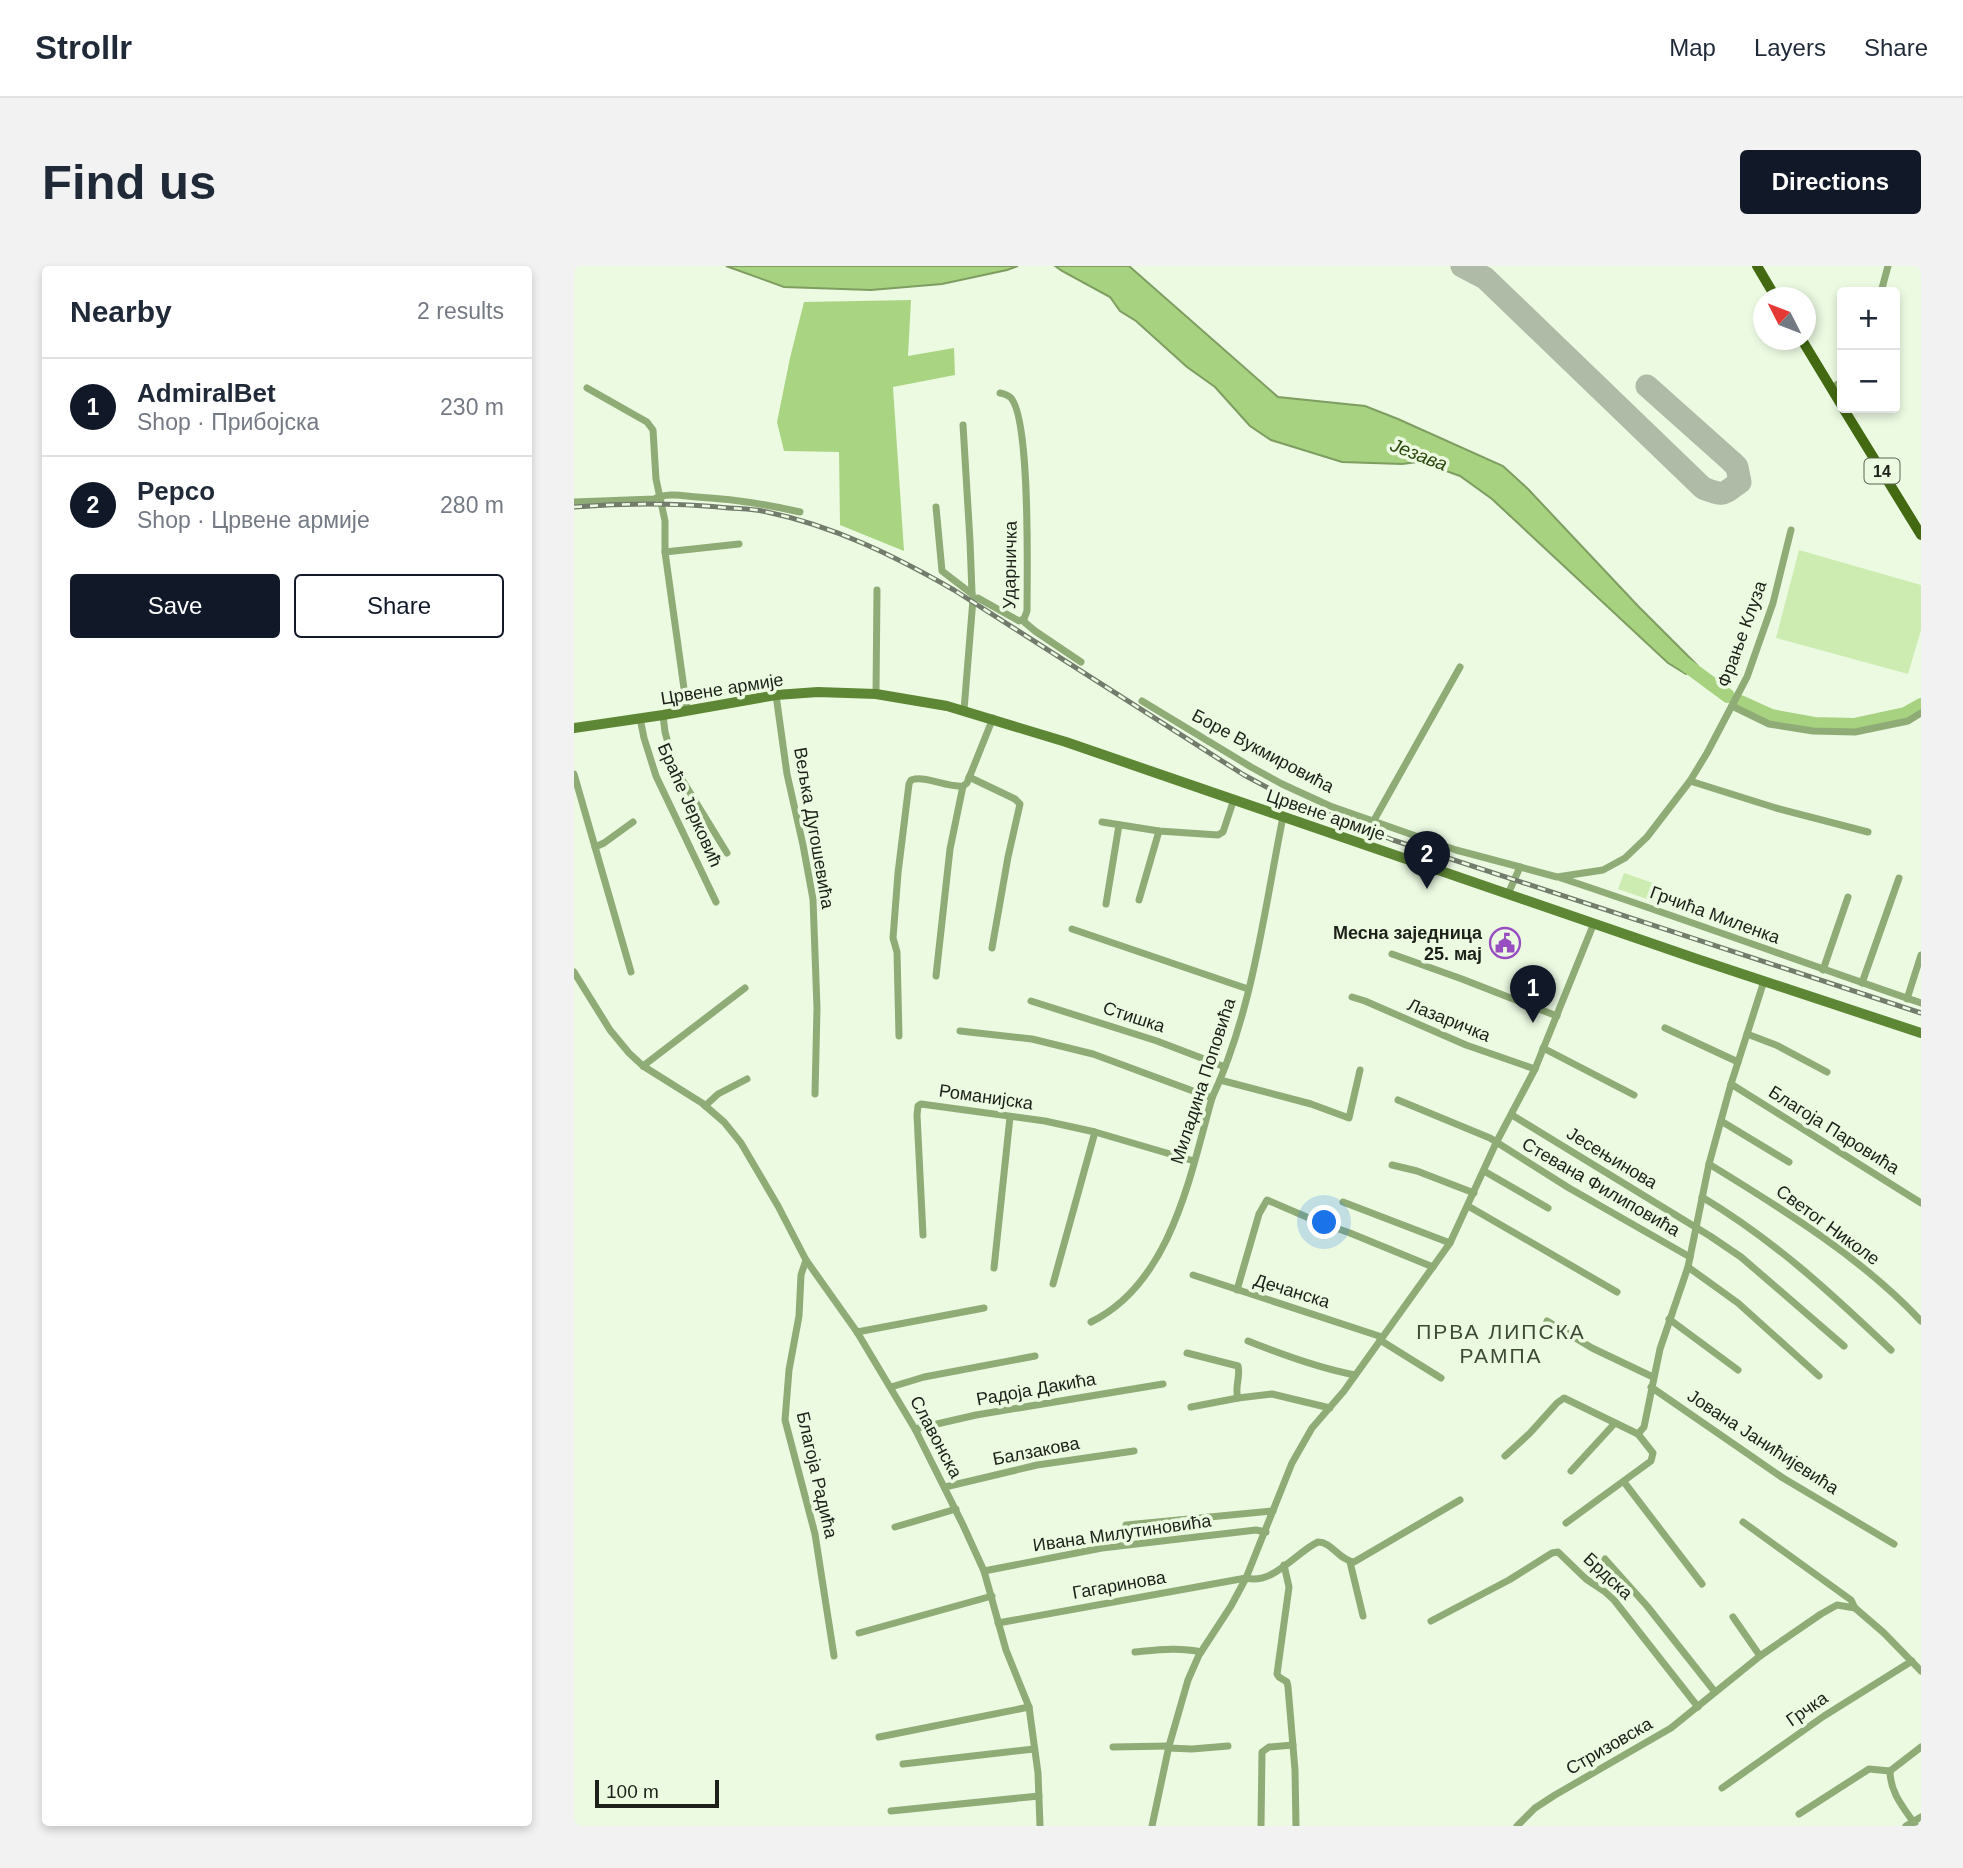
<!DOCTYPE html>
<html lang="en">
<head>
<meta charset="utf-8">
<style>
  :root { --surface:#fff; --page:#f2f2f3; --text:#1f2937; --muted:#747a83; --line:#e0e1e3; --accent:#111827 }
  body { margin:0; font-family:Helvetica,sans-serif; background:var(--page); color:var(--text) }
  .controls { position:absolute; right:21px; top:21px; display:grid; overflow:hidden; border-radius:7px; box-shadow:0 4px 10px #0003 }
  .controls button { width:63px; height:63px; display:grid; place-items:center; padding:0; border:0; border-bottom:2px solid var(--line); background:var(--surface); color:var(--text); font:35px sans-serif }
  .compass { position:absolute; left:1179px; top:21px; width:63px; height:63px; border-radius:50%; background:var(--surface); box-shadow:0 4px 10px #0003; rotate:312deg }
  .scale { position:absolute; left:21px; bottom:18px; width:124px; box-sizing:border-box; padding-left:7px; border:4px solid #1d2119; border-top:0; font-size:19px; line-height:24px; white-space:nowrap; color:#1d2119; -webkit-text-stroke:5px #ecfae2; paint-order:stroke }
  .you { position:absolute; left:751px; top:957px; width:24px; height:24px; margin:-18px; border:5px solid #fff; border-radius:50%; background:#1a73e8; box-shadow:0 0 0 10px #1a73e833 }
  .badge { display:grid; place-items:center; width:46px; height:46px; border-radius:50%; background:var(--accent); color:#fff; font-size:23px; font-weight:700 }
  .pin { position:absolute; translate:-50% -58px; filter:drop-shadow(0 2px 4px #0008) }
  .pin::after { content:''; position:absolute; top:37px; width:24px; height:21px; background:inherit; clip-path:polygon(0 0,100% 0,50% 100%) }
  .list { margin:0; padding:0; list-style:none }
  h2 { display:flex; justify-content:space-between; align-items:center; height:91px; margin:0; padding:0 28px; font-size:30px }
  h2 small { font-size:23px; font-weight:400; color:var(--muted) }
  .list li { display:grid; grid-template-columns:46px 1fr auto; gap:21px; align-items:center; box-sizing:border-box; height:98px; padding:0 28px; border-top:2px solid var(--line) }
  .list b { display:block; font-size:26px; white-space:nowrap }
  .list p { margin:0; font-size:23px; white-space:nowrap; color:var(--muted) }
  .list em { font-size:23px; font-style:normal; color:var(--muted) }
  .actions { display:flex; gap:14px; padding:21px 28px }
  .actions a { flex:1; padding:16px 0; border:2px solid var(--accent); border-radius:7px; text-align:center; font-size:24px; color:var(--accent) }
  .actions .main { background:var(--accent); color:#fff }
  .map { position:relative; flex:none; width:1347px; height:1560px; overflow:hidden; border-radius:7px }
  header { display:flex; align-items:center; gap:42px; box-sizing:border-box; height:98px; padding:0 35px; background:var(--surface); border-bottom:2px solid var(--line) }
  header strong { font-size:33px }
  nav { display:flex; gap:38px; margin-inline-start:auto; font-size:24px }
  .intro { display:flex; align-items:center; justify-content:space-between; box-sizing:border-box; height:168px; padding:0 42px }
  h1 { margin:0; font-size:49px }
  .button { padding:18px 32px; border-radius:7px; background:var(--accent); color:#fff; font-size:24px; font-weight:700 }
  main { display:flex; gap:42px; padding:0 42px }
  aside { flex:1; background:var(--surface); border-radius:7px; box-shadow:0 4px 10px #0003 }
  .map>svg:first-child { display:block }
  .green { fill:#ccecb2 }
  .forest { fill:#a9d582 }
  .water { fill:#a7d280; stroke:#7e9d61; stroke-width:2 }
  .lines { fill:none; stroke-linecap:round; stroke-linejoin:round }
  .river { stroke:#a7d280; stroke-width:14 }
  .taxiway { stroke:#afbaa7; stroke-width:23 }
  .street { stroke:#8fac77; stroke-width:7 }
  .secondary { stroke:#5e8735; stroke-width:10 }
  .primary { stroke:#436a12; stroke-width:10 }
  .rail-casing { stroke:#727b6c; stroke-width:5 }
  .rail { stroke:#ecfae2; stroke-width:2.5; stroke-dasharray:8; stroke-linecap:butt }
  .labels { text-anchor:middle; stroke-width:7; stroke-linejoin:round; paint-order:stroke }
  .shield { fill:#ecfae2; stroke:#5b6255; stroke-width:2 }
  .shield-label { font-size:16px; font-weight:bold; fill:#1d2119 }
  .street-label { font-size:18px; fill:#1d2119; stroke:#ecfae2 }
  .poi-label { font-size:18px; font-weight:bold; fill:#1d2119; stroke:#ecfae2; text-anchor:end }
  .water-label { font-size:19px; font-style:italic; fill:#2e490f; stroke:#ecfae2 }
  .quarter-label { font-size:21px; letter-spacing:2px; fill:#3e4936; stroke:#ecfae2 }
</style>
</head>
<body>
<header>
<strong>Strollr</strong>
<nav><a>Map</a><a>Layers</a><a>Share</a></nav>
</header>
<div class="intro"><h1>Find us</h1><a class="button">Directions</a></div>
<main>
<aside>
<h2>Nearby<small>2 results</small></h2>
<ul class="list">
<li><span class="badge">1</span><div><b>AdmiralBet</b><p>Shop · Прибојска</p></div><em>230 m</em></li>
<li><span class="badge">2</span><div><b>Pepco</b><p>Shop · Црвене армије</p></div><em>280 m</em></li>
</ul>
<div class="actions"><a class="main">Save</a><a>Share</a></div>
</aside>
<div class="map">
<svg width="1347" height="1560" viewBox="0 0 1347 1560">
  <rect width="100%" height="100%" fill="#ecfae2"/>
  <g class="green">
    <polygon points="1225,284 1347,319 1347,364 1334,408 1202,372"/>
    <polygon points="1050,607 1082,618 1076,634 1044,623"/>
  </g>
  <polygon class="forest" points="337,34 334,90 380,82 381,109 319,121 330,285 266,259 265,186 210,185 203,156 216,92 230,36"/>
  <g class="water">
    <polygon points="152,0 444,0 433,4 368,18 297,24 210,21"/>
    <polygon points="481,0 555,0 704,131 791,140 824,153 929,200 954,223 1064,340 1123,399 1112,408 1094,397 918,233 886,210 864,202 844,196 828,198 768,196 697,174 676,160 641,121 613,101 562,55 546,45 536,31 488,5"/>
  </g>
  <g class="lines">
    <g class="river">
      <polyline points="1104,393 1154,430"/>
      <polyline points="1166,436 1197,450 1240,458 1280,459 1331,448 1347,439"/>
    </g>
    <path class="taxiway" d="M888 0 911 12 1129 222C1151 231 1149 228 1166 216L1163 201 1157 195 1073 120"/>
    <g class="street">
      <polyline points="1307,26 1314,0"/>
      <polyline points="13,122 73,156 79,164 82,213 91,255 91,286 113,444"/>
      <polyline points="1258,122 1268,115"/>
      <polyline points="389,159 396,275 398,327"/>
      <path d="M0 236 80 233C93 226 110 230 123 231 159 233 191 238 226 246"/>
      <polyline points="362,241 368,305 398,328"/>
      <polyline points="91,286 165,278"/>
      <polyline points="448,354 461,365 507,396"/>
      <polyline points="302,428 303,324"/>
      <polyline points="202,429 213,508 229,579 239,633 243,742 241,828"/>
      <polyline points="568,435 677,501 708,518 756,540 882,584 946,601"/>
      <polyline points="1158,440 1195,458 1239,465 1281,466 1334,455 1347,447"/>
      <path d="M390 444 399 333 404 332 445 355 450 353 453 345C453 310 457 150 436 131 432 128 430 128 426 127"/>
      <polyline points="89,449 91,466 101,502 153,587"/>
      <polyline points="66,452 70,472 82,510 142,636"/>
      <polyline points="0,508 57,706"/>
      <polyline points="395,511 441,533 446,538 434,591 418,682"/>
      <polyline points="1116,515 1202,542 1294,566"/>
      <polyline points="528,556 585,565 644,569 649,566 660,533"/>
      <polyline points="799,556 886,401"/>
      <polyline points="21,581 30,577 59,556"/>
      <path d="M987 612C1108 652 1227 696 1347 737"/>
      <polyline points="934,628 946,601 983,611 1029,604 1051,592 1073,571 1116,515 1133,487 1173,411 1199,337 1217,264"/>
      <polyline points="565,634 585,565"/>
      <polyline points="532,638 545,559"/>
      <polyline points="498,663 674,723"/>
      <polyline points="818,688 888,713 983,750"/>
      <polyline points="1249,704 1274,631"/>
      <polyline points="0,706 36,764 55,787 69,800 128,837 150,856 167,877 204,940 232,994 283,1066 341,1163 389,1259 410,1305 432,1384 455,1441 464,1507 466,1560"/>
      <polyline points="362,710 376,583 389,520"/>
      <polyline points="1288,717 1325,612"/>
      <polyline points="778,731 791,735 892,779 961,803"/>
      <polyline points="1333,733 1347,689"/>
      <polyline points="457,735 583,775 651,801"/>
      <polyline points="1091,762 1164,796"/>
      <polyline points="386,765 458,773 519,788 638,832"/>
      <polyline points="1173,768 1202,779 1253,806"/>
      <path d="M325 770 323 686 319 672 324 607 335 518 337 514C353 509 372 522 389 520L393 517 419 452"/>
      <polyline points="969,782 1060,829"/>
      <polyline points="69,800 171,722"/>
      <polyline points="646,814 737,838 775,852 786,804"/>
      <polyline points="1157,818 1347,937"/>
      <polyline points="824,834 916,872 995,922 1116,991"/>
      <polyline points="131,840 144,828 173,813"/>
      <polyline points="938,849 1136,970 1167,991 1270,1080"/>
      <polyline points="1147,855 1215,896"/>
      <path d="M1135 898C1210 944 1287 991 1347 1055"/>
      <polyline points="818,899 843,905 900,927"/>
      <polyline points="910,905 974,942"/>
      <path d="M1128 931C1201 975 1256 1026 1317 1084"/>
      <polyline points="769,936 876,977"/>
      <polyline points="894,940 1043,1026"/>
      <polyline points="349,969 343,849 344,840 347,838 471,855 521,866 620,895"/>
      <polyline points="232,994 227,1009 225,1050 215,1104 211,1154 241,1268 260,1390"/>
      <polyline points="1114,1001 1164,1037 1245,1110"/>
      <polyline points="420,1002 436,851"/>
      <polyline points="619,1009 808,1071"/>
      <polyline points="479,1018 521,866"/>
      <polyline points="663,1024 685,948 693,934 742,955 776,967 859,1001"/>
      <polyline points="1095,1053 1164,1104"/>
      <polyline points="973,1055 1018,1082 1079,1111"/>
      <path d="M517 1056C597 1017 616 910 638 832 679 744 690 645 709 551"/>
      <polyline points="283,1066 410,1042"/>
      <polyline points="806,1074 867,1112"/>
      <path d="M674 1075C709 1089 744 1102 781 1109"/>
      <path d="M613 1087 664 1100C667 1111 660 1121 664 1132"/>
      <polyline points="317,1121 350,1111 461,1090"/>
      <polyline points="1077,1121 1209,1212 1320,1278"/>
      <polyline points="617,1141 664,1132 698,1128 756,1142"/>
      <polyline points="341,1163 402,1149 589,1118"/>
      <polyline points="1064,1168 1070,1161 1086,1083 1114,1001 1135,898 1157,818 1190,715"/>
      <polyline points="931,1190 956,1167 983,1137 990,1132 1064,1168 1079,1187 1077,1195 992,1257"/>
      <polyline points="997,1205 1041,1157"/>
      <polyline points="1050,1216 1128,1318"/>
      <polyline points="371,1221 463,1199 560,1185"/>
      <polyline points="1169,1256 1277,1334 1281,1342"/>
      <polyline points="552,1259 699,1245"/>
      <polyline points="321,1261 382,1243"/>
      <polyline points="1031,1293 1073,1340 1141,1426"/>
      <polyline points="776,1296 789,1350"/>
      <polyline points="710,1299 715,1321 703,1408 705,1411 713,1416 714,1421 721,1504 722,1560"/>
      <polyline points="410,1305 528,1282 682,1264 692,1266"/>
      <polyline points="1159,1351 1186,1390"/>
      <polyline points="857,1355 935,1314 978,1287 984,1286 1012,1313 1030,1325 1040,1334 1124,1441"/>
      <path d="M424 1357 672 1312C699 1319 721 1287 744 1276 758 1276 765 1294 780 1296L886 1234"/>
      <polyline points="285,1367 418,1330"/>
      <path d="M561 1386C583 1384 605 1381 627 1386"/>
      <polyline points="305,1471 455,1441"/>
      <polyline points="539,1481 595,1480"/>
      <polyline points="594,1482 618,1483 654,1480"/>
      <polyline points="329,1498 460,1483"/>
      <polyline points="1148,1522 1250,1450 1338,1395"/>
      <polyline points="317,1545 465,1530"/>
      <polyline points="1225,1548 1295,1503 1316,1505"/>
      <polyline points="578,1560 595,1480 614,1414 625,1389 657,1340 672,1312 718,1197 738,1162 770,1125 876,977 922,877 961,803 1020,657"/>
      <polyline points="687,1560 688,1486 695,1481 719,1479"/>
      <polyline points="943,1560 961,1542 981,1529 1097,1462 1186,1390 1247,1348 1263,1339 1281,1342 1310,1367 1347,1405"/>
      <polyline points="1332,1560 1347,1551"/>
      <path d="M1342 1560C1330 1542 1316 1527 1316 1505L1347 1481"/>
    </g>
    <polyline class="secondary" points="0,462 89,449 202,429 244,426 302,428 373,440 492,476 1123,693 1347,767"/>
    <g class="primary">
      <polyline points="1183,0 1202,32"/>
      <polyline points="1228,74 1268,140"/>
      <polyline points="1269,142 1347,269"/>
    </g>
    <g class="rail-casing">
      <path id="rail" d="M0 241C52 237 104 237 155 242 168 243 181 243 193 246 260 260 321 290 380 324L670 509 713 532 819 574 1347 747"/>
    </g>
    <use href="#rail" class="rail"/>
  </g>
  <defs>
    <g id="civic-ring" transform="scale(1.575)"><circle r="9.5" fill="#ecfae2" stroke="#984ec1" stroke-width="1.5"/><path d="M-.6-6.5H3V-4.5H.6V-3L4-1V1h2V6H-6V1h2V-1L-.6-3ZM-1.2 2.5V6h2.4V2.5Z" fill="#984ec1"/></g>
  </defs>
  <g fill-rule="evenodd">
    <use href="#civic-ring" x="931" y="677"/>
  </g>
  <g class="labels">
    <rect class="shield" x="1290.5" y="192.5" width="35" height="25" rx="5"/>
    <g class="shield-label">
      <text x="1308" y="211">14</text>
    </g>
    <g class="street-label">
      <text transform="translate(436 299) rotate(-89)" y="6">Ударничка</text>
      <text transform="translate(1168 368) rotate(-70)" y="6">Фрање Клуза</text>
      <text transform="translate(148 423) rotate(-9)" y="6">Црвене армије</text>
      <text transform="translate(689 485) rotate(28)" y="6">Боре Вукмировића</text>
      <text transform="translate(116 539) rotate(66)" y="6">Браће Јерковић</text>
      <text transform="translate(752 549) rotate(19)" y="6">Црвене армије</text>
      <text transform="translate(240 562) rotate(80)" y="6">Вељка Дугошевића</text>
      <text transform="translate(1141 649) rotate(20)" y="6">Грчића Миленка</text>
      <text transform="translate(560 751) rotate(18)" y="6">Стишка</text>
      <text transform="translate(875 754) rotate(22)" y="6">Лазаричка</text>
      <text transform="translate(629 815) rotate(-72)" y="6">Миладина Поповића</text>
      <text transform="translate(412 831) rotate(8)" y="6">Романијска</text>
      <text transform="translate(1260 864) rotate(32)" y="6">Благоја Паровића</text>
      <text transform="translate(1038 892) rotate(31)" y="6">Јесењинова</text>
      <text transform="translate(1027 921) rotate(30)" y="6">Стевана Филиповића</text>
      <text transform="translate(1254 959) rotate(36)" y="6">Светог Николе</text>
      <text transform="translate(718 1025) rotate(17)" y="6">Дечанска</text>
      <text transform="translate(462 1123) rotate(-10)" y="6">Радоја Дакића</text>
      <text transform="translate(362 1171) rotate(62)" y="6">Славонска</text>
      <text transform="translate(1189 1176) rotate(33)" y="6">Јована Јанићијевића</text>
      <text transform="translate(462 1185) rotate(-11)" y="6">Балзакова</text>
      <text transform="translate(243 1209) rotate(77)" y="6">Благоја Радића</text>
      <text transform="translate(548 1267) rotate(-8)" y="6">Ивана Милутиновића</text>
      <text transform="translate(1034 1310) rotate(43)" y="6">Брдска</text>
      <text transform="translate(545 1319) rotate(-10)" y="6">Гагаринова</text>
      <text transform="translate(1233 1443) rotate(-35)" y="6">Грчка</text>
      <text transform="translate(1035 1480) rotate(-30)" y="6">Стризовска</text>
    </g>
    <g class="poi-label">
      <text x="908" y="673">Месна заједница<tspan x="908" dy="21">25. мај</tspan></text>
    </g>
    <g class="water-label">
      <text transform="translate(845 188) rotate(21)" y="7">Језава</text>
    </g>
    <g class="quarter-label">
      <text x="927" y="1073">ПРВА ЛИПСКА<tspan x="927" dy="24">РАМПА</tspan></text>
    </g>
  </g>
</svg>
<div class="controls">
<button>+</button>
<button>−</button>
</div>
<svg class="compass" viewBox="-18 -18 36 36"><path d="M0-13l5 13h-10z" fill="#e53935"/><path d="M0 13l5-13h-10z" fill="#747a83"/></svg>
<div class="scale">100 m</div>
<div class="you"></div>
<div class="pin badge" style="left:959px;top:757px">1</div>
<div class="pin badge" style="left:853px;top:623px">2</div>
</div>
</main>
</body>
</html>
